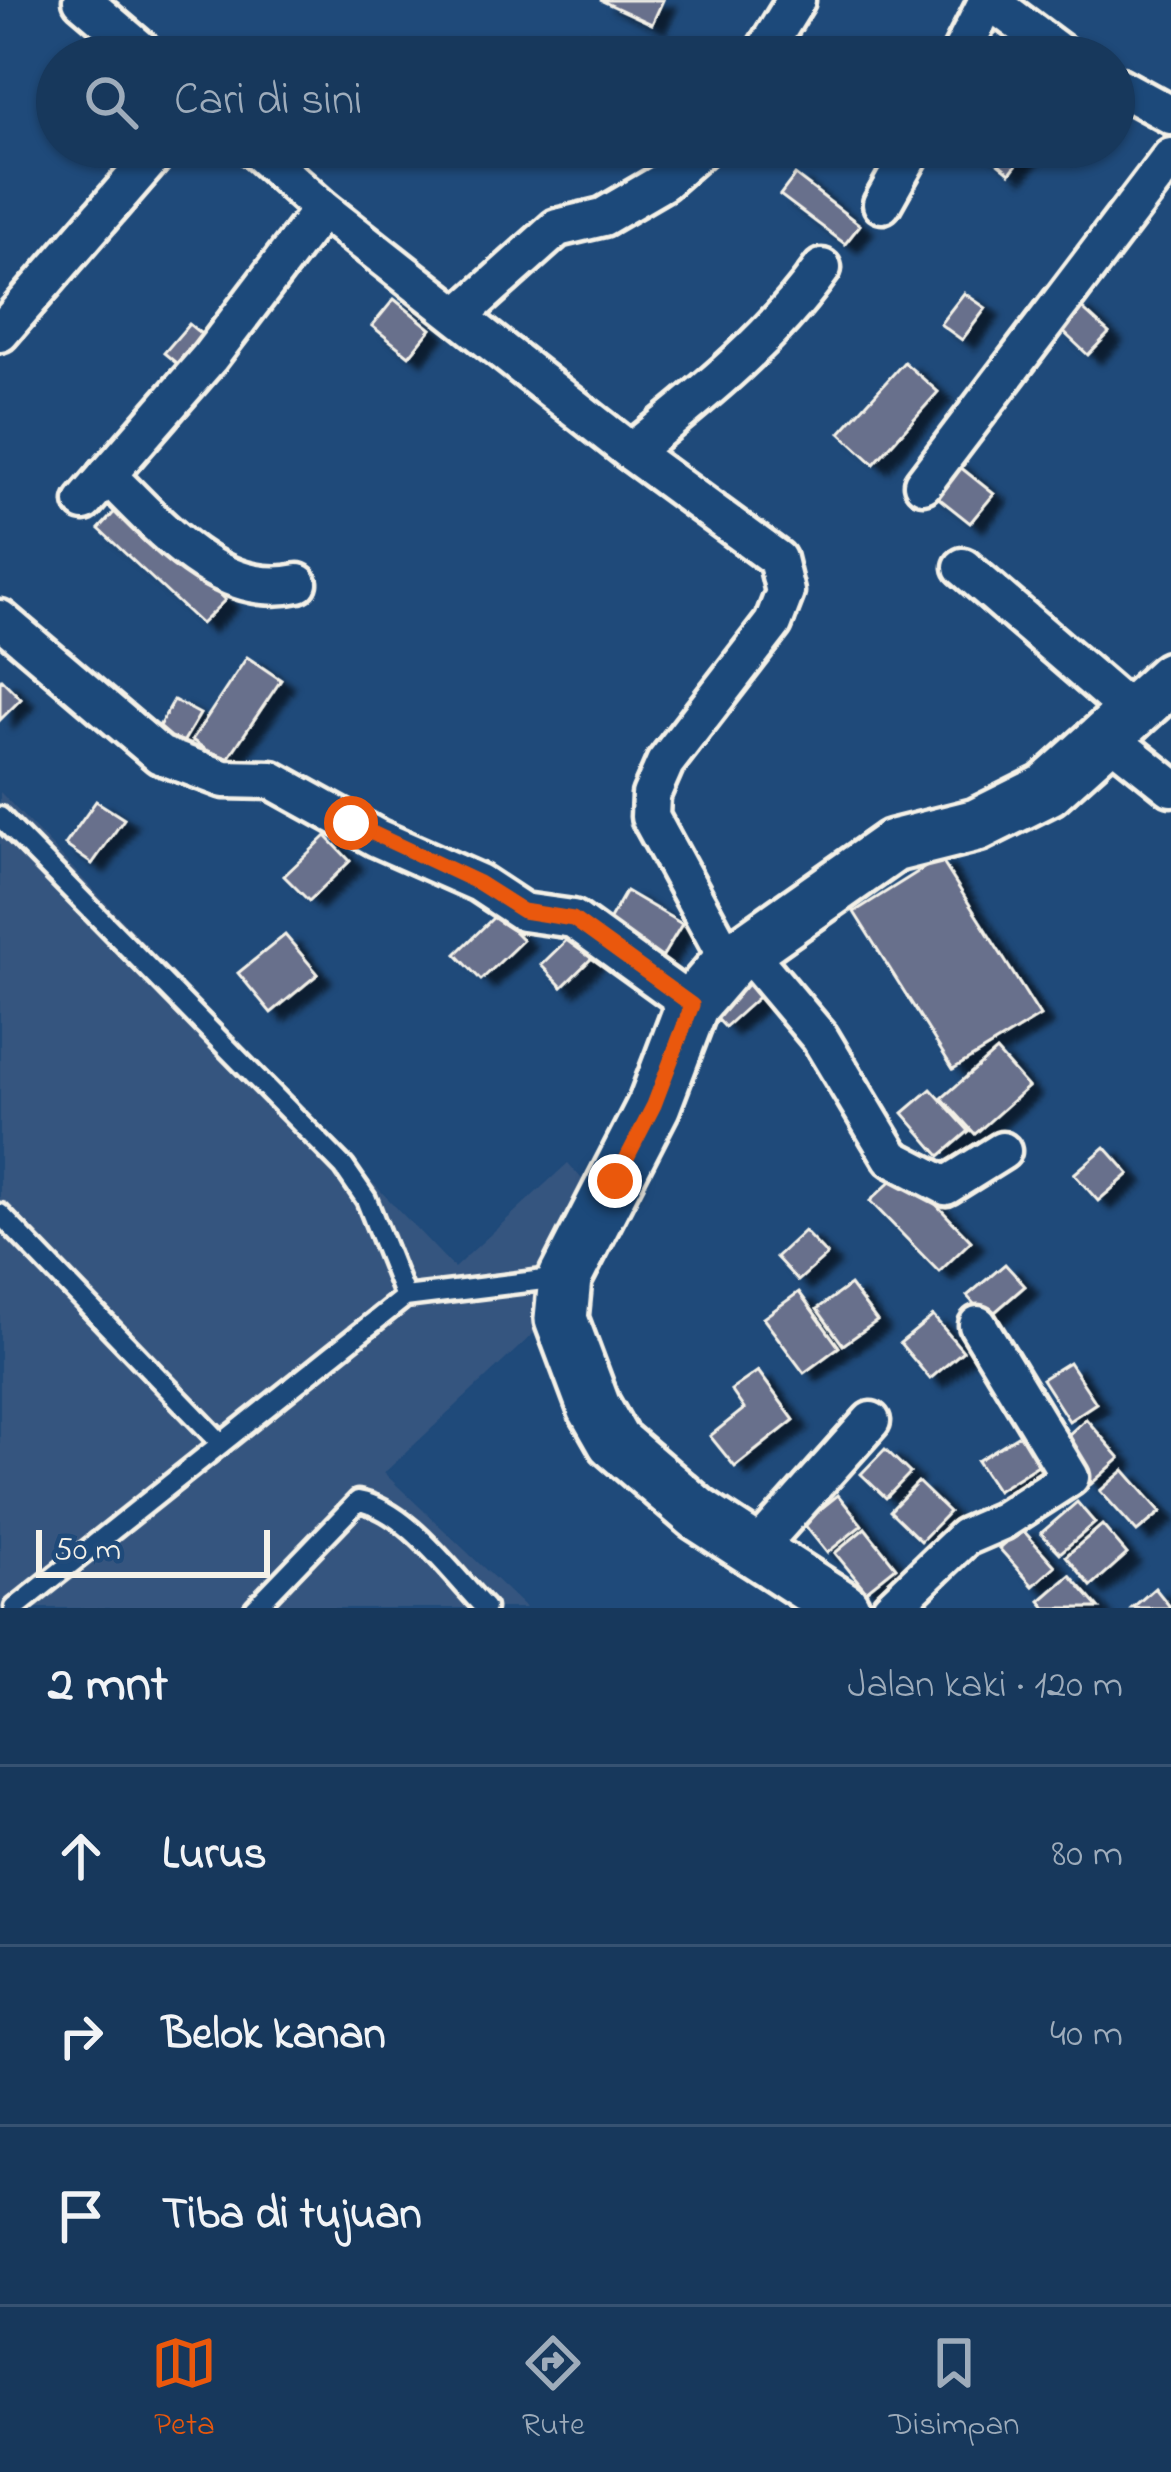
<!DOCTYPE html>
<html lang="id">
<head>
<meta charset="utf-8">
<style>
  :root { --surface:#17385c; --page:#244365; --text:#f1f3f6; --muted:#9eacbb; --line:#365272; --accent:#ea580c }
  body { margin:0; font-family:"Indie Flower",sans-serif; background:var(--page); color:var(--text) }
  .scale { position:absolute; left:36px; bottom:30px; width:234px; box-sizing:border-box; padding-left:12px; border:6px solid #f4f1e8; border-top:0; font-size:33px; line-height:42px; white-space:nowrap; color:#f4f1e8; -webkit-text-stroke:9px #1f4a7a; paint-order:stroke }
  .stop { position:absolute; width:36px; height:36px; margin:-27px; border:9px solid #ea580c; border-radius:50%; background:#fff }
  .stop.end { background:#ea580c; border-color:#fff; box-shadow:0 3px 12px #0008 }
  .list { margin:0; padding:0; list-style:none }
  h2 { display:flex; justify-content:space-between; align-items:center; height:156px; margin:0; padding:0 48px; font-size:51px }
  h2 small { font-size:39px; font-weight:400; color:var(--muted) }
  .list li { display:grid; grid-template-columns:78px 1fr auto; gap:36px; align-items:center; box-sizing:border-box; height:180px; padding:0 48px; border-top:3px solid var(--line) }
  .list b { display:block; font-size:45px; white-space:nowrap }
  .list em { font-size:39px; font-style:normal; color:var(--muted) }
  .icon { flex:none; width:66px; height:66px; fill:none; stroke:currentColor; stroke-width:2; stroke-linecap:round; stroke-linejoin:round }
  .map { position:relative; flex:none; width:1171px; height:1608px; overflow:hidden }
  .search { position:absolute; background:var(--surface); box-shadow:0 3px 9px #0004; left:36px; right:36px; top:36px; height:132px; display:flex; align-items:center; gap:30px; box-sizing:border-box; padding:0 42px; border-radius:66px; color:var(--muted); font-size:45px }
  .sheet { height:696px; background:var(--surface) }
  nav { display:flex; justify-content:space-around; align-items:center; box-sizing:border-box; height:168px; border-top:3px solid var(--line); background:var(--surface); font-size:33px; color:var(--muted) }
  nav a { display:grid; justify-items:center; gap:6px }
  nav .on { color:var(--accent) }
  .map>svg:first-child { display:block }
  .built { fill:#35557f }
  .building { fill:#68708c; stroke:#f4f1e8; stroke-width:3; filter:url(#shadow) }
  .lines { fill:none; stroke-linecap:round; stroke-linejoin:round }
  .lane-casing { stroke:#f4f1e8; stroke-width:27 }
  .street-casing { stroke:#f4f1e8; stroke-width:45 }
  .secondary-casing { stroke:#f4f1e8; stroke-width:60 }
  .lane { stroke:#1f4a7a; stroke-width:18 }
  .street { stroke:#1f4a7a; stroke-width:36 }
  .secondary { stroke:#1f4a7a; stroke-width:51 }
  .route { stroke:#ea580c; stroke-width:15 }
</style>
</head>
<body>
<div class="map">
<svg width="1171" height="1608" viewBox="0 0 1171 1608">
  <defs>
    <filter id="shadow"><feDropShadow dx="13" dy="8" stdDeviation="3" flood-color="#0009"/></filter>
  </defs>
  <rect width="100%" height="100%" fill="#1f4a7a"/>
  <filter id="ink" filterUnits="userSpaceOnUse"><feTurbulence type="fractalNoise" baseFrequency=".00833" numOctaves="2"/><feDisplacementMap in="SourceGraphic" scale="24" xChannelSelector="R" yChannelSelector="G"/><feConvolveMatrix kernelMatrix="1 2 1 2 8 2 1 2 1" color-interpolation-filters="sRGB"/></filter>
  <g filter="url(#ink)">
    <polygon class="built" points="0,792 454,1268 568,1163 607,1208 548,1320 384,1473 526,1608 0,1608"/>
    <g class="building">
      <polygon points="600,0 663,0 652,24"/>
      <polygon points="589,32 617,57 567,57"/>
      <polygon points="514,37 534,57 494,57"/>
      <polygon points="978,147 1030,147 1010,173"/>
      <polygon points="795,175 860,225 845,244 780,195"/>
      <polygon points="964,293 986,308 962,340 940,324"/>
      <polygon points="394,299 431,329 409,356 372,326"/>
      <polygon points="1076,303 1109,333 1088,355 1056,325"/>
      <polygon points="189,324 212,343 187,372 164,353"/>
      <polygon points="904,362 938,392 874,464 840,433"/>
      <polygon points="950,459 994,494 970,523 926,488"/>
      <polygon points="122,504 225,600 201,624 99,529"/>
      <polygon points="247,657 281,680 225,763 192,740"/>
      <polygon points="1,679 21,699 0,720 0,680"/>
      <polygon points="174,700 200,714 176,754 151,740"/>
      <polygon points="96,801 124,819 92,864 65,845"/>
      <polygon points="326,836 350,861 309,901 284,876"/>
      <polygon points="940,858 1040,1016 953,1069 854,912"/>
      <polygon points="626,891 682,924 661,959 606,926"/>
      <polygon points="497,914 523,940 481,980 456,954"/>
      <polygon points="574,933 595,955 562,987 541,965"/>
      <polygon points="285,935 318,974 271,1013 238,973"/>
      <polygon points="746,971 765,991 725,1027 706,1007"/>
      <polygon points="996,1051 1028,1087 975,1134 942,1098"/>
      <polygon points="931,1089 969,1131 940,1156 903,1113"/>
      <polygon points="1105,1147 1129,1174 1098,1201 1074,1174"/>
      <polygon points="903,1170 971,1241 939,1272 870,1201"/>
      <polygon points="804,1231 827,1255 798,1281 776,1257"/>
      <polygon points="1005,1264 1025,1286 987,1319 967,1296"/>
      <polygon points="850,1285 877,1321 843,1345 817,1309"/>
      <polygon points="799,1292 839,1347 804,1373 763,1318"/>
      <polygon points="933,1316 963,1351 930,1379 900,1343"/>
      <polygon points="1069,1362 1096,1403 1069,1421 1042,1379"/>
      <polygon points="758,1371 794,1420 735,1467 710,1436 744,1409 731,1390"/>
      <polygon points="1086,1419 1120,1458 1091,1484 1057,1445"/>
      <polygon points="1027,1430 1046,1460 997,1491 977,1461"/>
      <polygon points="885,1449 910,1473 886,1498 861,1474"/>
      <polygon points="1124,1470 1161,1512 1137,1532 1100,1491"/>
      <polygon points="918,1482 949,1512 921,1541 890,1511"/>
      <polygon points="838,1495 862,1525 827,1553 803,1523"/>
      <polygon points="1077,1502 1095,1523 1060,1553 1041,1533"/>
      <polygon points="1102,1525 1127,1554 1091,1586 1066,1556"/>
      <polygon points="865,1528 896,1567 866,1591 835,1553"/>
      <polygon points="1021,1528 1055,1566 1033,1586 999,1548"/>
      <polygon points="1070,1575 1099,1608 1046,1608 1040,1601"/>
      <polygon points="1155,1588 1171,1608 1132,1608"/>
    </g>
    <g class="lines">
      <g class="lane-casing">
        <g id="lane">
          <polyline points="0,817 344,1167 366,1199 405,1297"/>
          <polyline points="0,1214 219,1441"/>
          <polyline points="15,1608 405,1297 560,1278"/>
          <path d="M255 1608 358 1501C408 1510 451 1574 485 1608"/>
        </g>
      </g>
      <g class="street-casing">
        <g id="street">
          <polyline points="82,0 149,57"/>
          <polyline points="989,0 1065,57"/>
          <polyline points="761,57 796,0"/>
          <polyline points="959,57 988,0"/>
          <polyline points="1114,84 1171,115"/>
          <polyline points="253,147 322,209 631,452 777,559 785,592 773,623 665,763 651,795 650,817 729,962"/>
          <polyline points="882,204 914,147"/>
          <polyline points="461,314 557,228 603,217 663,182 703,147"/>
          <polyline points="0,333 161,147"/>
          <path d="M631 452C699 397 771 340 822 268"/>
          <path d="M107 475C158 525 220 601 298 583"/>
          <polyline points="923,484 1171,157"/>
          <polyline points="84,502 209,358 322,209"/>
          <polyline points="963,567 1132,713"/>
          <polyline points="0,619 160,755 224,779 272,780 377,838 479,883 523,912 573,919 692,1005"/>
          <polyline points="1107,736 1171,787"/>
          <polyline points="746,950 820,1038 892,1158 946,1186 1002,1151"/>
          <polyline points="754,1552 871,1421"/>
          <polyline points="891,1608 965,1537 1002,1521 1070,1477 978,1325"/>
        </g>
      </g>
      <g class="secondary-casing">
        <polyline id="secondary" points="843,1608 698,1514 614,1442 594,1407 561,1319 565,1278 654,1105 692,1005 729,962 893,846 977,825 1047,790 1171,678"/>
      </g>
      <use href="#lane" class="lane"/>
      <use href="#street" class="street"/>
      <use href="#secondary" class="secondary"/>
    </g>
  </g>
  <g class="lines" filter="url(#ink)">
    <polyline class="route" points="351,823 479,883 523,911 573,919 692,1005 654,1105 615,1181"/>
  </g>
</svg>
<div class="scale">50 m</div>
<div class="stop" style="left:351px;top:823px"></div>
<div class="stop end" style="left:615px;top:1181px"></div>
<div class="search"><svg class="icon" aria-label="search" viewBox="0 0 24 24"><circle cx="10" cy="10" r="6"/><path d="M15 15l6 6"/></svg>Cari di sini</div>
</div>
<section class="sheet">
<h2>2 mnt<small>Jalan kaki · 120 m</small></h2>
<ul class="list">
<li><svg class="icon" aria-label="ahead" viewBox="0 0 24 24"><path d="M12 20V5M6 11l6-6 6 6"/></svg><div><b>Lurus</b></div><em>80 m</em></li>
<li><svg class="icon" aria-label="right" viewBox="0 0 24 24"><path d="M7 20v-9h11M14 6l5 5-5 5"/></svg><div><b>Belok kanan</b></div><em>40 m</em></li>
<li><svg class="icon" aria-label="arrive" viewBox="0 0 24 24"><path d="M6 21V4h12l-3 4 3 4H6"/></svg><div><b>Tiba di tujuan</b></div></li>
</ul>
</section>
<nav>
<a class="on"><svg class="icon" aria-label="map" viewBox="0 0 24 24"><path d="M3 6l6-2 6 2 6-2v14l-6 2-6-2-6 2zM9 4v14M15 6v14"/></svg>Peta</a>
<a><svg class="icon" aria-label="directions" viewBox="0 0 24 24"><path d="M12 3l9 9-9 9-9-9zM9 14v-3h6M13 9l2 2-2 2"/></svg>Rute</a>
<a><svg class="icon" aria-label="saved" viewBox="0 0 24 24"><path d="M7 4h10v16l-5-4-5 4z"/></svg>Disimpan</a>
</nav>
</body>
</html>
